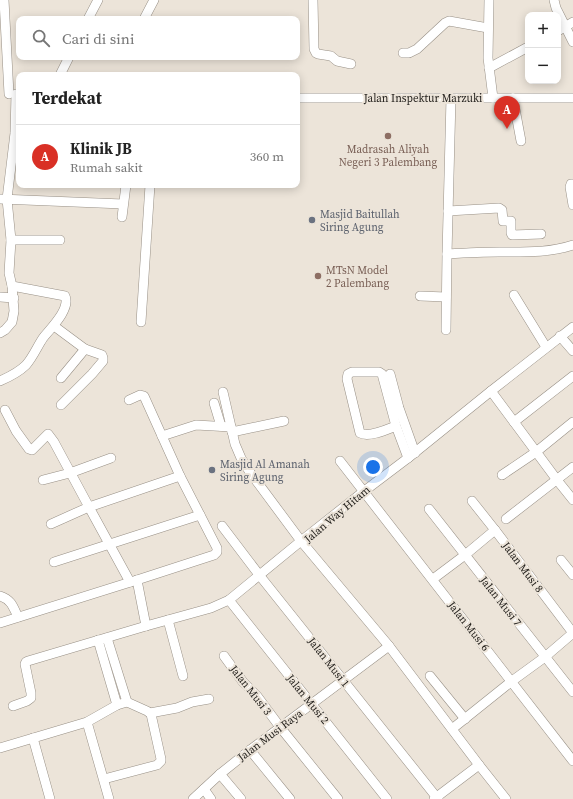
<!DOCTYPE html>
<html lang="id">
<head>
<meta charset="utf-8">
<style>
  :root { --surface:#fff; --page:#f6f6f6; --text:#222; --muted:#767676; --line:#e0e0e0; --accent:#d93025 }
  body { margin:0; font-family:"Source Serif 4",serif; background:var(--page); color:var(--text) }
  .controls { position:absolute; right:12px; top:12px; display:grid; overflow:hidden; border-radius:8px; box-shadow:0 2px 10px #0003 }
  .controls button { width:36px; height:36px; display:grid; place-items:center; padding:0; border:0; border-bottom:1px solid var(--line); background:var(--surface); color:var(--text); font:20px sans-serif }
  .you { position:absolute; left:373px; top:467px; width:14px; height:14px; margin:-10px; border:3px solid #fff; border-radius:50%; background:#1a73e8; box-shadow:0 0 0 6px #1a73e833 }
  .badge { display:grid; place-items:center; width:26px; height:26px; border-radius:50%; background:var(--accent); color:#fff; font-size:13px; font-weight:700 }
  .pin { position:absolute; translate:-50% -33px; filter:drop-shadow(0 1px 2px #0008) }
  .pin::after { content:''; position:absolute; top:21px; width:14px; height:12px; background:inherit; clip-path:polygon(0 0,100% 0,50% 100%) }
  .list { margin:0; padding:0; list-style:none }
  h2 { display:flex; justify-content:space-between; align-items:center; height:52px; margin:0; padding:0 16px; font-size:17px }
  h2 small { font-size:13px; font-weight:400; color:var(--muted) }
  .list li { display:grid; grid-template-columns:26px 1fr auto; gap:12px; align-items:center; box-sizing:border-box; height:64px; padding:0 16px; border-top:1px solid var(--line) }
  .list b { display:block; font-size:15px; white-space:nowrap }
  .list p { margin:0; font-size:13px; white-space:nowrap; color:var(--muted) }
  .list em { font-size:13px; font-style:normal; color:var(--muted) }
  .icon { flex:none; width:22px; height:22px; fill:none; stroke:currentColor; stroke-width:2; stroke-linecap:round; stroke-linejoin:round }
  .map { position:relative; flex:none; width:573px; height:799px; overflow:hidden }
  .search { position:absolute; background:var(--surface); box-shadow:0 2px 10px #0003; left:16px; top:16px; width:284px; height:44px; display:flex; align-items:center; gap:10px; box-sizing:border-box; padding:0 14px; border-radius:8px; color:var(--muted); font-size:15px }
  .panel { position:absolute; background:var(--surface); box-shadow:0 2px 10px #0003; left:16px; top:72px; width:284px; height:116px; border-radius:8px }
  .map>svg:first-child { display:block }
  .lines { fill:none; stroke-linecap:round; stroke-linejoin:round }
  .minor-casing { stroke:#989086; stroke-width:10 }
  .minor { stroke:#fff; stroke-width:9 }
  .education-dot { fill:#8d6e63; stroke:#ece4d9; stroke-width:1.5 }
  .worship-dot { fill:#6b7280; stroke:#ece4d9; stroke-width:1.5 }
  .labels { text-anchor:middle; stroke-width:4; stroke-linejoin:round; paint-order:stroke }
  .street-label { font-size:11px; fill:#25221e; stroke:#ece4d9 }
  .education-label { font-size:11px; fill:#785e54; stroke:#ece4d9 }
  .worship-label { font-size:11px; fill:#5b616d; stroke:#ece4d9; text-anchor:start }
</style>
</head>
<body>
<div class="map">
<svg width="573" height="799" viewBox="0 0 573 799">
  <rect width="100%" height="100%" fill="#ece4d9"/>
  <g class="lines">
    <g class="minor-casing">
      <g id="minor">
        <polyline points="4,0 9,94"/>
        <polyline points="313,0 314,49 316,53 318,54 331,56 337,61 351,64"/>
        <polyline points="489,0 488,58 493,98"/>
        <polyline points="554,0 556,8 573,42"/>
        <polyline points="88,19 98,0"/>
        <polyline points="144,19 154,0"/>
        <polyline points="558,31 573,22"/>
        <polyline points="403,53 409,53 417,49 445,23 449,21 488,28"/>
        <polyline points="489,68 528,47"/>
        <polyline points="60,75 69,57"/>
        <polyline points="297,98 573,98"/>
        <polyline points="513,98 521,141"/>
        <polyline points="573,184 571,184 570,187 573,205"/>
        <polyline points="0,199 123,204"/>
        <polyline points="448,211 499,208 502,210 503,221 511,221 511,233 512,235 541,234"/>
        <polyline points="122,217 126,185"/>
        <polyline points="11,240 60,240"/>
        <path d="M447 254C464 253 482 252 499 252 525 252 549 253 573 245"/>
        <polyline points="514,295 546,347"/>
        <polyline points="420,296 446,297"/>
        <polyline points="0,297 14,298"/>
        <polyline points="141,322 150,185"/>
        <polyline points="54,326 85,349 102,355 103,358 103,361 92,374 61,405"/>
        <polyline points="446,330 447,254 451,98"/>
        <polyline points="0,333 5,330 12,322 14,311 12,286 9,273 11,240 7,199 15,133 16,94"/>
        <polyline points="560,336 573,351"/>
        <polyline points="390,374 399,408 415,453"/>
        <polyline points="61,378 85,349"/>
        <path d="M0 381C9 377 19 372 26 365 33 357 37 347 43 338 50 329 71 309 65 296L12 286"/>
        <polyline points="491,391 557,480 573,500"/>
        <polyline points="223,392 235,444 241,458 249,471 301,541 389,646 479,765 506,799"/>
        <polyline points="214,403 221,426"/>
        <polyline points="5,410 16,431 29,449 32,450 48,434 54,442 89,507 51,524"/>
        <polyline points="514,422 573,376"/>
        <path d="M396 426C388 429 369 438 360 433L347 379 348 374 352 372H379L382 374 396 426 408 458"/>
        <polyline points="232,432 284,421"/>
        <polyline points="162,436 196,425 231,427"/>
        <polyline points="340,461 573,761"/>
        <polyline points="502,475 536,452 573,422"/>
        <polyline points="43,480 70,473 111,458"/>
        <polyline points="472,501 495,530 573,633"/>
        <polyline points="429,509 573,692"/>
        <polyline points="506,519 573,467"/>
        <polyline points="222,526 260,576 438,799"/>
        <polyline points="561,560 573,575"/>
        <polyline points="54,562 200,515"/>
        <polyline points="433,579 465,555 495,530"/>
        <polyline points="137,580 146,626"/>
        <polyline points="130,582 89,507 180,476"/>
        <path d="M0 596C12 600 13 607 18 617"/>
        <polyline points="229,600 387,799"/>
        <polyline points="168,620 183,676"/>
        <polyline points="0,623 137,580 214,555 217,552 217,548 180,476 144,396 140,395 129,400"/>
        <polyline points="107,638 127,702"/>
        <polyline points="98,640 117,705"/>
        <polyline points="224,656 243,682 257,696 280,727 338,799"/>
        <polyline points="430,676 465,719"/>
        <polyline points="13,706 27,701 31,698 31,693 25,664 26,662 28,661 146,626 193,613 211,608 229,600 301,541 363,492 408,458 491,391 573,327"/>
        <polyline points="150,713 177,708 192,702 209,699"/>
        <polyline points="87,722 109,799"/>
        <polyline points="452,729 512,681 545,657 573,633"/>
        <polyline points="33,738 50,799"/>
        <polyline points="0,748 87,722 117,705 127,702 147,711 151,714 161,759 161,761 157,765 104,779"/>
        <polyline points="250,750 290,799"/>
        <polyline points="220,774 241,799"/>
        <polyline points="204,789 211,799"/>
        <polyline points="193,799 220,774 250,750 389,646"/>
        <polyline points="434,799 479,765"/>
      </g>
    </g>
    <use href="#minor" class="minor"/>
  </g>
  <g class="education-dot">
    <circle cx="388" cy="136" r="4"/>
    <circle cx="318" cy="276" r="4"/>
  </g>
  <g class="worship-dot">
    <circle cx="312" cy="220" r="4"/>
    <circle cx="212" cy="470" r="4"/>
  </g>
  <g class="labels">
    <g class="street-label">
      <text x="423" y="102">Jalan Inspektur Marzuki</text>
      <text transform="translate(337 514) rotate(-40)" y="4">Jalan Way Hitam</text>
      <text transform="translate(523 567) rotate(53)" y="4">Jalan Musi 8</text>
      <text transform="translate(501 601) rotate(52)" y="4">Jalan Musi 7</text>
      <text transform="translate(469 626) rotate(52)" y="4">Jalan Musi 6</text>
      <text transform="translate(329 662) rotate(52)" y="4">Jalan Musi 1</text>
      <text transform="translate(251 690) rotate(52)" y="4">Jalan Musi 3</text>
      <text transform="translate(308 699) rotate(51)" y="4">Jalan Musi 2</text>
      <text transform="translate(270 735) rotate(-37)" y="4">Jalan Musi Raya</text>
    </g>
    <g class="education-label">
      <text x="388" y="153">Madrasah Aliyah<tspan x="388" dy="13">Negeri 3 Palembang</tspan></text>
      <text x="326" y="274" text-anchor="start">MTsN Model<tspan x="326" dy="13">2 Palembang</tspan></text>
    </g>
    <g class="worship-label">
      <text x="320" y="218">Masjid Baitullah<tspan x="320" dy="13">Siring Agung</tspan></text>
      <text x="220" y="468">Masjid Al Amanah<tspan x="220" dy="13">Siring Agung</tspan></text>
    </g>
  </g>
</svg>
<div class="controls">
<button>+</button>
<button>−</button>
</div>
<div class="you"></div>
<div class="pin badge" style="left:507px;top:129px">A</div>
<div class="search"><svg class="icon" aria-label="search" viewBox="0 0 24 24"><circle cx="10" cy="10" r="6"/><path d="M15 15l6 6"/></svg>Cari di sini</div>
<section class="panel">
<h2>Terdekat<small></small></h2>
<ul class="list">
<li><span class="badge">A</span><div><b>Klinik JB</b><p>Rumah sakit</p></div><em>360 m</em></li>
</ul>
</section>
</div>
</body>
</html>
